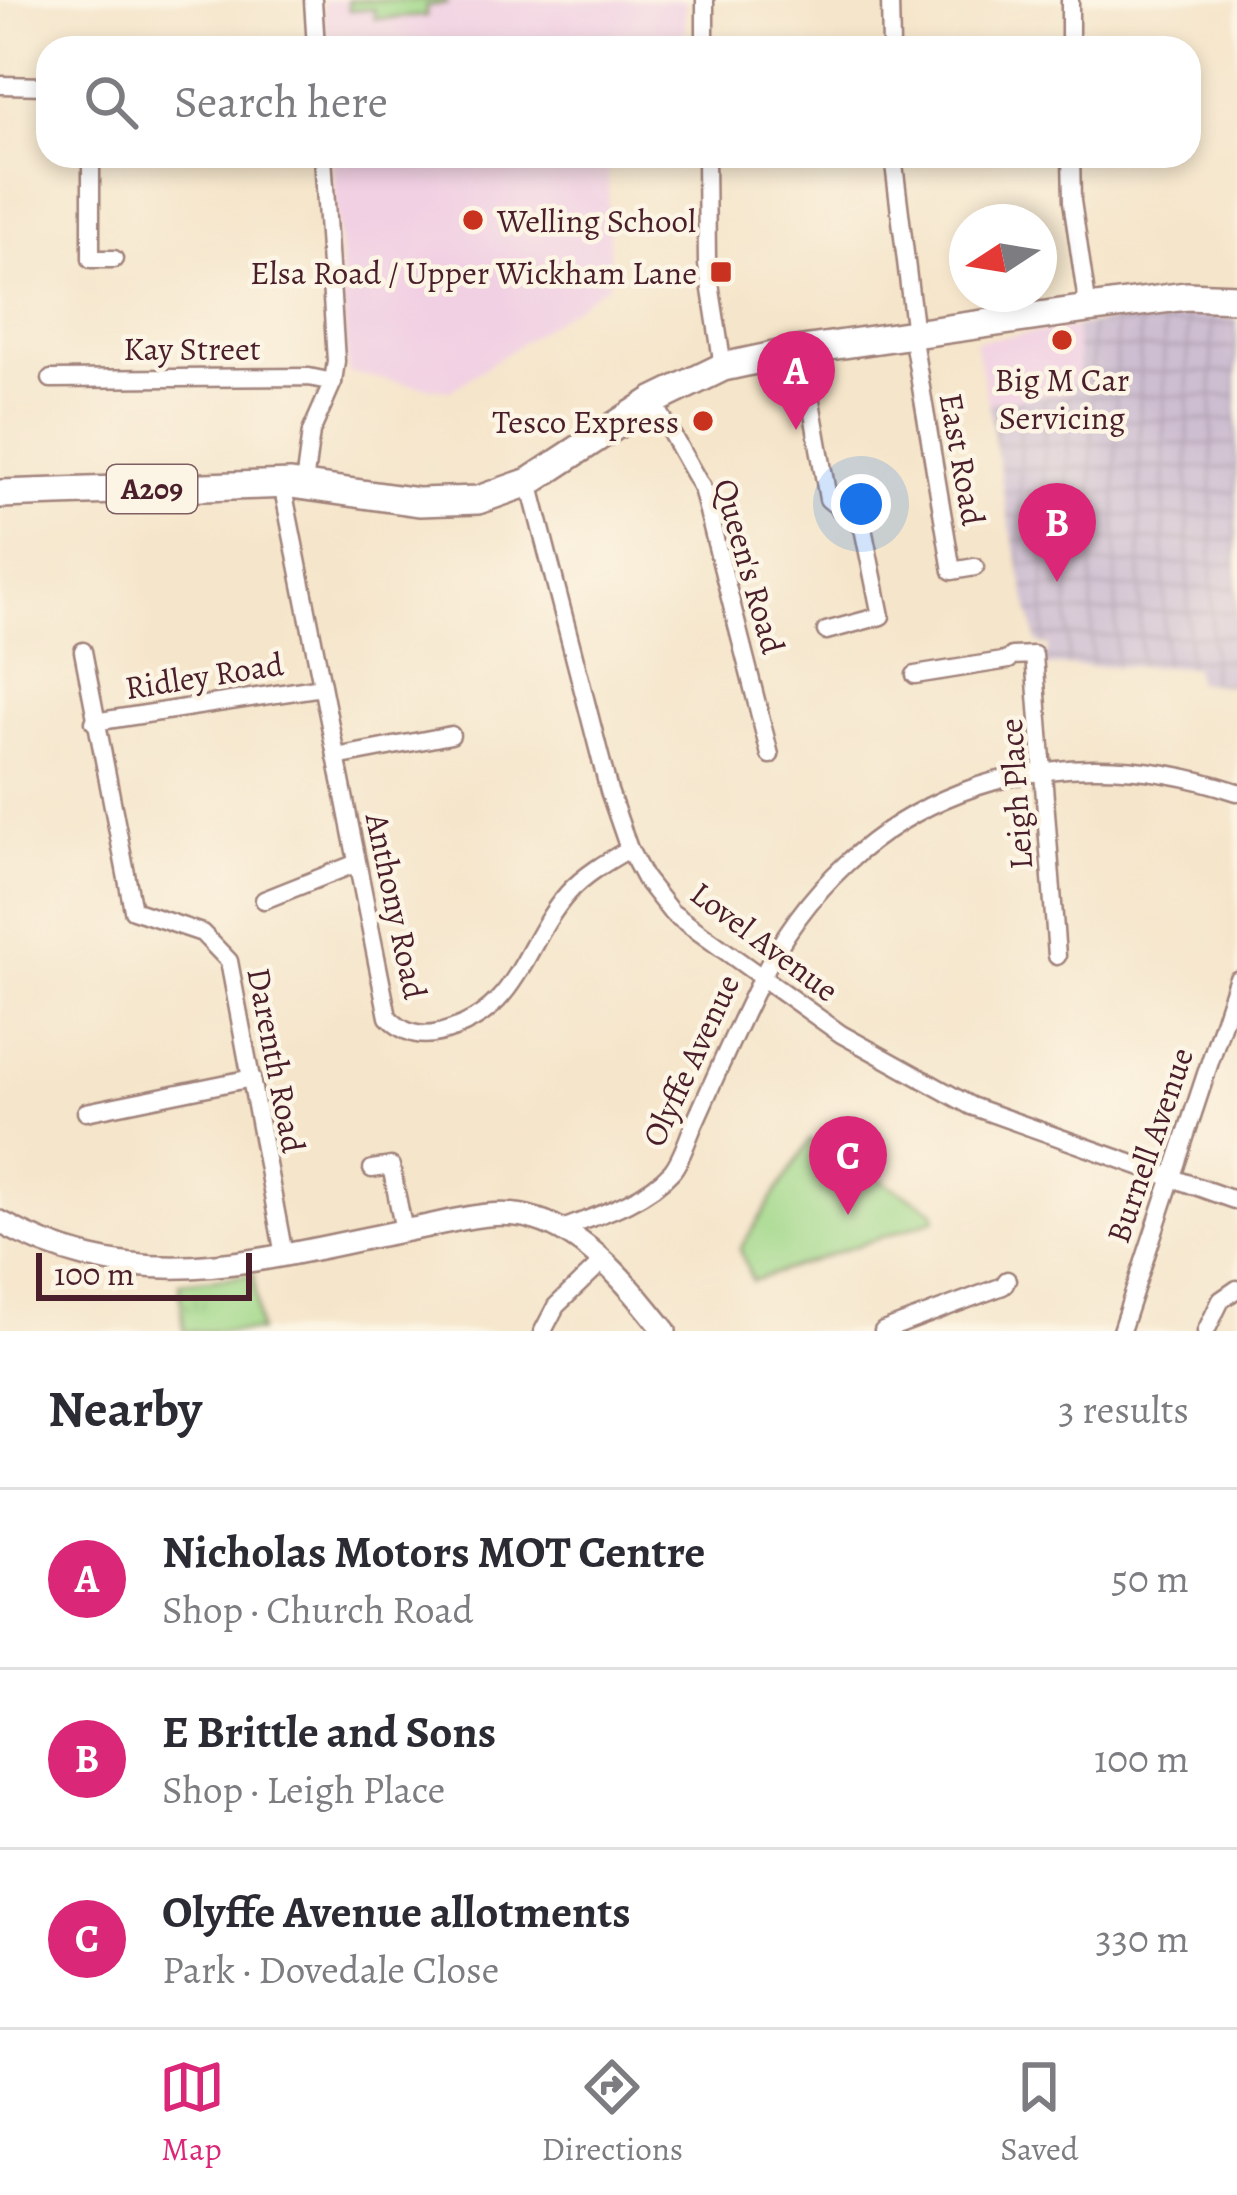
<!DOCTYPE html>
<html lang="en">
<head>
<meta charset="utf-8">
<style>
  :root { --surface:#fff; --page:#f2f2f3; --text:#2b2b33; --muted:#7c7c81; --line:#e1e1e2; --accent:#db2777 }
  body { margin:0; font-family:Alegreya,serif; background:var(--page); color:var(--text) }
  .compass { position:absolute; left:949px; top:204px; width:108px; height:108px; border-radius:50%; background:var(--surface); box-shadow:0 6px 18px #0003; rotate:258deg }
  .scale { position:absolute; left:36px; bottom:30px; width:216px; box-sizing:border-box; padding-left:12px; border:6px solid #4a1f2b; border-top:0; font-size:33px; line-height:42px; white-space:nowrap; color:#4a1f2b; -webkit-text-stroke:9px #fcf5e5; paint-order:stroke }
  .you { position:absolute; left:861px; top:504px; width:42px; height:42px; margin:-30px; border:9px solid #fff; border-radius:50%; background:#1a73e8; box-shadow:0 0 0 18px #1a73e833 }
  .badge { display:grid; place-items:center; width:78px; height:78px; border-radius:50%; background:var(--accent); color:#fff; font-size:39px; font-weight:700 }
  .pin { position:absolute; translate:-50% -99px; filter:drop-shadow(0 3px 6px #0008) }
  .pin::after { content:''; position:absolute; top:63px; width:42px; height:36px; background:inherit; clip-path:polygon(0 0,100% 0,50% 100%) }
  .list { margin:0; padding:0; list-style:none }
  h2 { display:flex; justify-content:space-between; align-items:center; height:156px; margin:0; padding:0 48px; font-size:51px }
  h2 small { font-size:39px; font-weight:400; color:var(--muted) }
  .list li { display:grid; grid-template-columns:78px 1fr auto; gap:36px; align-items:center; box-sizing:border-box; height:180px; padding:0 48px; border-top:3px solid var(--line) }
  .list b { display:block; font-size:45px; white-space:nowrap }
  .list p { margin:0; font-size:39px; white-space:nowrap; color:var(--muted) }
  .list em { font-size:39px; font-style:normal; color:var(--muted) }
  .icon { flex:none; width:66px; height:66px; fill:none; stroke:currentColor; stroke-width:2; stroke-linecap:round; stroke-linejoin:round }
  .map { position:relative; flex:none; width:1237px; height:1331px; overflow:hidden }
  .search { position:absolute; background:var(--surface); box-shadow:0 6px 18px #0003; left:36px; right:36px; top:36px; height:132px; display:flex; align-items:center; gap:30px; box-sizing:border-box; padding:0 42px; border-radius:36px; color:var(--muted); font-size:45px }
  .sheet { height:696px; background:var(--surface) }
  nav { display:flex; justify-content:space-around; align-items:center; box-sizing:border-box; height:168px; border-top:3px solid var(--line); background:var(--surface); font-size:33px; color:var(--muted) }
  nav a { display:grid; justify-items:center; gap:6px }
  nav .on { color:var(--accent) }
  .map>svg:first-child { display:block }
  .built { fill:#f1d0e3 }
  .industrial { fill:url(#industrial-grid) }
  .grass { fill:url(#grass-tufts); stroke:#767c5a; stroke-width:3 }
  .garden { fill:#a1d88a; stroke:#767c5a; stroke-width:3 }
  .lines { fill:none; stroke-linecap:round; stroke-linejoin:round }
  .minor-casing { stroke:#a0827a; stroke-width:21 }
  .tertiary-casing { stroke:#a0827a; stroke-width:26 }
  .primary-casing { stroke:#a0827a; stroke-width:32 }
  .minor { stroke:#fff; stroke-width:16 }
  .tertiary { stroke:#fff; stroke-width:21 }
  .primary { stroke:#fff; stroke-width:27 }
  .poi-dot { fill:#c8321e; stroke:#fcf5e5; stroke-width:4.5 }
  .labels { text-anchor:middle; stroke-width:9; stroke-linejoin:round; paint-order:stroke }
  .shield { fill:#fcf5e5; stroke:#7f5f63; stroke-width:3 }
  .shield-label { font-size:30px; font-weight:bold; fill:#4a1f2b }
  .poi-label { font-size:33px; fill:#4a1f2b; stroke:#fcf5e5; text-anchor:end }
  .street-label { font-size:33px; fill:#4a1f2b; stroke:#fcf5e5 }
</style>
</head>
<body>
<div class="map">
<svg width="1237" height="1331" viewBox="0 0 1237 1331">
  <defs>
    <pattern id="industrial-grid" width="8" height="8" patternUnits="userSpaceOnUse" patternTransform="scale(3)"><rect width="8" height="8" fill="#cebed1"/><path d="M0 4h8M4 0v8" fill="none" stroke="#b2a3b4"/></pattern>
    <pattern id="grass-tufts" width="24" height="20" patternUnits="userSpaceOnUse" patternTransform="scale(3)"><rect width="24" height="20" fill="#a1d88a"/><path d="M3 7l-1-3M5 7V3M7 7l1-3M15 17l-1-3M17 17v-4M19 17l1-3" fill="none" stroke="#8cb977"/></pattern>
  </defs>
  <rect width="100%" height="100%" fill="#fcf5e5"/>
  <filter id="ink" filterUnits="userSpaceOnUse"><feTurbulence type="fractalNoise" baseFrequency=".00833" numOctaves="2"/><feDisplacementMap in="SourceGraphic" scale="24" xChannelSelector="R" yChannelSelector="G"/><feConvolveMatrix kernelMatrix="1 2 1 2 8 2 1 2 1" color-interpolation-filters="sRGB"/></filter>
  <filter id="wash" filterUnits="userSpaceOnUse"><feTurbulence type="fractalNoise" baseFrequency=".004" numOctaves="4" result="noise"/><feDisplacementMap in="SourceGraphic" scale="48" xChannelSelector="R" yChannelSelector="G"/><feGaussianBlur stdDeviation="2.7" result="paint"/><feColorMatrix in="noise" values="0 0 0 0 0 0 0 0 0 0 0 0 0 0 0 0 0 1.4 0 .05"/><feComposite in="paint" operator="in"/></filter>
  <g filter="url(#wash)">
    <rect width="100%" height="100%" fill="#f5e5ca"/>
    <g class="built">
      <polygon points="323,0 685,0 685,48 326,48"/>
      <polygon points="333,156 608,156 610,283 450,391 348,373"/>
      <polygon points="1075,327 1079,371 1068,393 988,403 975,341"/>
    </g>
    <polygon class="industrial" points="1182,310 1237,319 1237,687 1196,682 1194,667 1042,666 1050,646 1037,643 1008,517 988,403 1068,393 1079,370 1075,327"/>
    <polygon class="grass" points="254,1275 259,1331 184,1331 179,1283"/>
    <g class="garden">
      <polygon points="348,0 446,0 447,4 426,6 426,16 375,19 374,9 349,10"/>
      <polygon points="810,1140 933,1210 936,1219 752,1281 740,1249"/>
    </g>
  </g>
  <g filter="url(#ink)">
    <g class="lines">
      <g class="minor-casing">
        <g id="minor">
          <polyline points="313,0 316,48"/>
          <polyline points="705,0 705,48"/>
          <polyline points="890,0 891,48"/>
          <polyline points="1070,0 1070,48"/>
          <polyline points="0,85 48,86"/>
          <polyline points="91,156 91,259 114,259"/>
          <polyline points="706,156 707,264 723,367"/>
          <polyline points="893,156 915,334"/>
          <polyline points="1071,156 1072,201 1088,309"/>
          <polyline points="912,334 952,571 975,567"/>
          <polyline points="802,350 828,499 863,528 881,616 826,631"/>
          <polyline points="51,379 309,377 333,382"/>
          <polyline points="653,401 702,488 770,755"/>
          <polyline points="529,482 609,791 629,849 645,879 671,912 841,1034 971,1106 1237,1201"/>
          <path d="M282 484 388 1017C402 1032 418 1038 439 1033 520 1013 521 947 568 893 584 875 608 861 629 849"/>
          <polyline points="304,484 311,432 333,382 336,361 323,156"/>
          <polyline points="83,651 133,910 202,933 229,961 284,1255"/>
          <polyline points="915,675 1009,660 1012,656 1034,655 1057,956"/>
          <polyline points="94,722 322,687"/>
          <polyline points="336,757 451,735"/>
          <polyline points="264,900 357,863"/>
          <polyline points="86,1112 252,1078"/>
          <polyline points="372,1169 391,1166 404,1231"/>
          <path d="M559 1230C596 1216 644 1202 672 1171 682 1159 688 1137 695 1122 716 1075 737 1027 760 981 851 795 1045 727 1237 792"/>
          <polyline points="543,1331 556,1306 602,1262"/>
          <polyline points="883,1331 1003,1286 1007,1280"/>
          <polyline points="1121,1331 1237,980"/>
          <polyline points="1206,1331 1221,1300 1237,1289"/>
        </g>
      </g>
      <g class="tertiary-casing">
        <path id="tertiary" d="M0 1222C147 1303 265 1256 418 1228 455 1221 498 1207 535 1219 588 1234 633 1290 665 1331"/>
      </g>
      <g class="primary-casing">
        <polyline id="primary" points="0,494 291,484 419,502 478,500 529,482 653,401 723,367 802,350 1088,309 1186,296 1237,298"/>
      </g>
      <use href="#minor" class="minor"/>
      <use href="#tertiary" class="tertiary"/>
      <use href="#primary" class="primary"/>
    </g>
  </g>
  <g class="poi-dot">
    <circle cx="473" cy="220" r="12"/>
    <rect x="709" y="260" width="24" height="24" rx="6"/>
    <circle cx="1062" cy="340" r="12"/>
    <circle cx="703" cy="421" r="12"/>
  </g>
  <g class="labels">
    <rect class="shield" x="107" y="465" width="90" height="48" rx="9"/>
    <g class="shield-label">
      <text x="152" y="499">A209</text>
    </g>
    <g class="poi-label">
      <text x="497" y="232" text-anchor="start">Welling School</text>
      <text x="697" y="284">Elsa Road / Upper Wickham Lane</text>
      <text x="1062" y="391" text-anchor="middle">Big M Car<tspan x="1062" dy="38">Servicing</tspan></text>
      <text x="679" y="433">Tesco Express</text>
    </g>
    <g class="street-label">
      <text x="192" y="360">Kay Street</text>
      <text transform="translate(963 459) rotate(80)" y="12">East Road</text>
      <text transform="translate(750 566) rotate(74)" y="12">Queen's Road</text>
      <text transform="translate(204 675) rotate(-9)" y="12">Ridley Road</text>
      <text transform="translate(1015 794) rotate(-94)" y="12">Leigh Place</text>
      <text transform="translate(397 906) rotate(78)" y="12">Anthony Road</text>
      <text transform="translate(765 941) rotate(37)" y="12">Lovel Avenue</text>
      <text transform="translate(277 1060) rotate(79)" y="12">Darenth Road</text>
      <text transform="translate(690 1060) rotate(-65)" y="12">Olyffe Avenue</text>
      <text transform="translate(1149 1145) rotate(-71)" y="12">Burnell Avenue</text>
    </g>
  </g>
</svg>
<svg class="compass" viewBox="-18 -18 36 36"><path d="M0-13l5 13h-10z" fill="#e53935"/><path d="M0 13l5-13h-10z" fill="#7c7c81"/></svg>
<div class="scale">100 m</div>
<div class="you"></div>
<div class="pin badge" style="left:796px;top:430px">A</div>
<div class="pin badge" style="left:1057px;top:582px">B</div>
<div class="pin badge" style="left:848px;top:1215px">C</div>
<div class="search"><svg class="icon" aria-label="search" viewBox="0 0 24 24"><circle cx="10" cy="10" r="6"/><path d="M15 15l6 6"/></svg>Search here</div>
</div>
<section class="sheet">
<h2>Nearby<small>3 results</small></h2>
<ul class="list">
<li><span class="badge">A</span><div><b>Nicholas Motors MOT Centre</b><p>Shop · Church Road</p></div><em>50 m</em></li>
<li><span class="badge">B</span><div><b>E Brittle and Sons</b><p>Shop · Leigh Place</p></div><em>100 m</em></li>
<li><span class="badge">C</span><div><b>Olyffe Avenue allotments</b><p>Park · Dovedale Close</p></div><em>330 m</em></li>
</ul>
</section>
<nav>
<a class="on"><svg class="icon" aria-label="map" viewBox="0 0 24 24"><path d="M3 6l6-2 6 2 6-2v14l-6 2-6-2-6 2zM9 4v14M15 6v14"/></svg>Map</a>
<a><svg class="icon" aria-label="directions" viewBox="0 0 24 24"><path d="M12 3l9 9-9 9-9-9zM9 14v-3h6M13 9l2 2-2 2"/></svg>Directions</a>
<a><svg class="icon" aria-label="saved" viewBox="0 0 24 24"><path d="M7 4h10v16l-5-4-5 4z"/></svg>Saved</a>
</nav>
</body>
</html>
